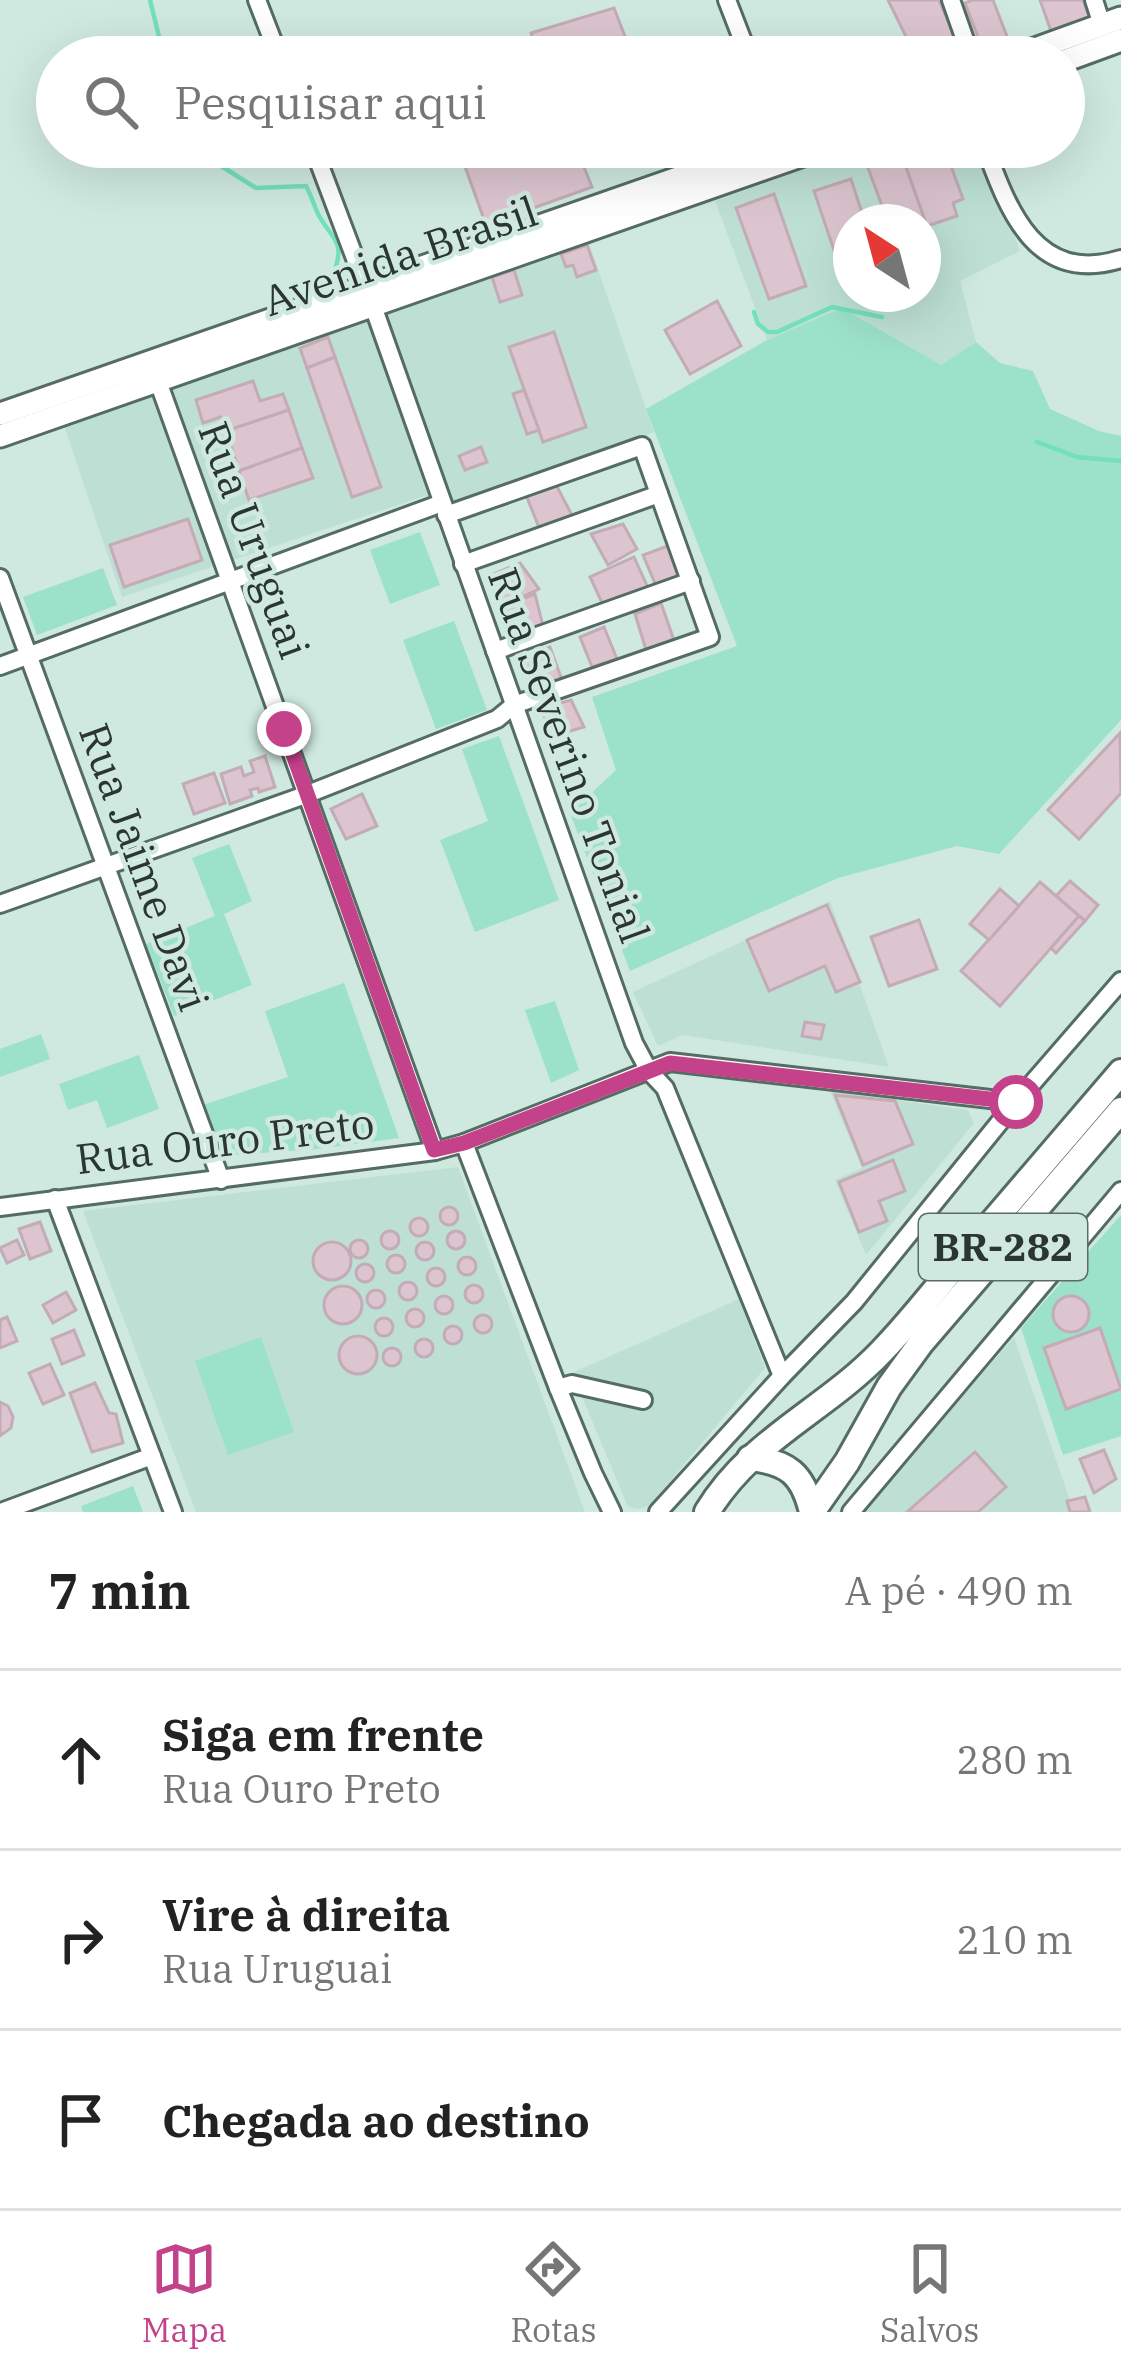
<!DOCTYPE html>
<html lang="pt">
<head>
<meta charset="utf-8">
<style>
  :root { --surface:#fff; --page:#f6f6f6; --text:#222; --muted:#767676; --line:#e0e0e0; --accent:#c4428a }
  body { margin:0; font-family:"IBM Plex Serif",serif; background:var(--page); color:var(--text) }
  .compass { position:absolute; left:833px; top:204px; width:108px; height:108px; border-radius:50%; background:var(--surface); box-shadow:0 12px 48px #0002; rotate:324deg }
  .stop { position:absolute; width:36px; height:36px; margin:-27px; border:9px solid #c4428a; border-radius:50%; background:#fff }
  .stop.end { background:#c4428a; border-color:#fff; box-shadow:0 3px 12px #0008 }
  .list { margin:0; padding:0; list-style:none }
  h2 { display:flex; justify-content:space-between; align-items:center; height:156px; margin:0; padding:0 48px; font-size:51px }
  h2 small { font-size:39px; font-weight:400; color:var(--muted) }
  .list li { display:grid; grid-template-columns:78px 1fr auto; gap:36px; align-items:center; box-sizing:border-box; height:180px; padding:0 48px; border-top:3px solid var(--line) }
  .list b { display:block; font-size:45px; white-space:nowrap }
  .list p { margin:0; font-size:39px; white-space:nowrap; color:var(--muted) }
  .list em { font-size:39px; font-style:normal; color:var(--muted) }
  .icon { flex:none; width:66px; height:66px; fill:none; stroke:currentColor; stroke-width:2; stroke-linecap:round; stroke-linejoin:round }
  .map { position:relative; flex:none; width:1121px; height:1512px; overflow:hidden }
  .search { position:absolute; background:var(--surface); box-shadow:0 12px 48px #0002; left:36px; right:36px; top:36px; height:132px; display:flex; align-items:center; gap:30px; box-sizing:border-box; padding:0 42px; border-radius:66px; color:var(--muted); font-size:45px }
  .sheet { height:696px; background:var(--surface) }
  nav { display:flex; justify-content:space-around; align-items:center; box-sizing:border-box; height:168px; border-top:3px solid var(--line); background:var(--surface); font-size:33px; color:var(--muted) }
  nav a { display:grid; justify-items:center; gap:6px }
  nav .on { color:var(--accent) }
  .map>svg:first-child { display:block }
  .built { fill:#bee0d4; fill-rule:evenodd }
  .green { fill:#9ce1ca }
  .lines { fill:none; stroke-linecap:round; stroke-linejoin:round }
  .stream { stroke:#73dfbe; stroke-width:4.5 }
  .building { fill:#dcc5cf; stroke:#c3acb6; stroke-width:3 }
  .minor-casing { stroke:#556c64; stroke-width:22 }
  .major-casing { stroke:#556c64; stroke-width:27 }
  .highway-casing { stroke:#556c64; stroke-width:30 }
  .minor { stroke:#fff; stroke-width:16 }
  .major { stroke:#fff; stroke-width:21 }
  .highway { stroke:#fff; stroke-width:24 }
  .route { stroke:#c4428a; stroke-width:15 }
  .labels { text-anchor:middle; stroke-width:9; stroke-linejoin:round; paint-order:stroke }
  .shield { fill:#cfe9e0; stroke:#5c6b66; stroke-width:3 }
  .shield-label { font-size:39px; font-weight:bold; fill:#2b3531 }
  .street-label { font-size:42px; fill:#2b3531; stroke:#cfe9e0 }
</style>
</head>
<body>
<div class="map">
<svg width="1121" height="1512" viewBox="0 0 1121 1512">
  <rect width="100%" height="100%" fill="#cfe9e0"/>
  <g class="built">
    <path d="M867 147H983L1020 251 960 281 976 342 941 365 842 308 767 340 715 201ZM851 222H923V294H851Z"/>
    <polygon points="587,237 654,432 456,505 425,496 122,597 64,426"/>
    <polygon points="830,901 889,1067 683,1035 658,1046 633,992"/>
    <polygon points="830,1091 968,1110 974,1123 866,1255 835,1180 862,1168"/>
    <polygon points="458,1167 585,1512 196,1512 83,1211"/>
    <polygon points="739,1299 765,1368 649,1506 638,1509 628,1507 572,1373"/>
    <polygon points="1014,1337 1074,1512 863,1512"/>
  </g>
  <g class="green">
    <polygon points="842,308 941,365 976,342 1000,363 1033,371 1050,409 1099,431 1121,436 1121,720 999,854 957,846 838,878 630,971 570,813 616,770 592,697 737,646 646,409 767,340"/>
    <polygon points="420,532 440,585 390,604 370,550"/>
    <polygon points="103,568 117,605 37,635 23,597"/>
    <polygon points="454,621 487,710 436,729 403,640"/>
    <polygon points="499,736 559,900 475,932 440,840 488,821 462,749"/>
    <polygon points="229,844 252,901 224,914 252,985 174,1016 146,944 215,916 192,858"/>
    <polygon points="344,983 399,1138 317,1149 220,1156 203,1105 288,1077 265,1011"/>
    <polygon points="555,1001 579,1070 551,1083 525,1010"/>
    <polygon points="41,1034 50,1059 0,1077 0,1049"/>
    <polygon points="139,1055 159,1109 107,1128 97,1100 68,1110 59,1084"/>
    <polygon points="1121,1215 1121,1436 1063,1455 1021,1328"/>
    <polygon points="261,1337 294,1432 228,1455 195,1361"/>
    <polygon points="133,1486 143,1512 83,1512 81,1506"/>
  </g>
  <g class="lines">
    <g class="stream">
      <polyline points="150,0 164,57"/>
      <path d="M208 147 218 164 256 188 306 186C311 195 314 205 318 214 334 243 346 239 333 276"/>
      <polyline points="754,312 758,324 768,332 777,332 832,307 882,317"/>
      <polyline points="1037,442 1077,457 1121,461"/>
    </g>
  </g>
  <g class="building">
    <polygon points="888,0 939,0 963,57 916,57"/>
    <polygon points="973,0 993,0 1008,39 983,50 965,3"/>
    <polygon points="1040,0 1083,0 1090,19 1052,34"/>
    <polygon points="614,8 633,57 540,57 531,33"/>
    <polygon points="458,147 576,147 592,187 486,225"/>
    <polygon points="891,147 899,147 927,226 923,228 923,222 888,222 864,157"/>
    <polygon points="899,147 944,147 963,199 953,203 957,216 927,226"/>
    <polygon points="851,179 865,222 851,222 851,268 841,271 814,191"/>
    <polygon points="774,194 806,286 769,299 736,208"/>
    <polygon points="587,245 596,270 577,277 573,265 566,267 561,254"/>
    <polygon points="514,270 522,295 500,302 492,277"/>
    <polygon points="717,301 741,346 690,374 665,330"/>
    <polygon points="554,332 586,427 543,442 509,347"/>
    <polygon points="328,337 335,357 307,368 300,348"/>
    <polygon points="335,357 381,487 352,497 307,368"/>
    <polygon points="253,381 260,401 283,394 289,410 226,431 221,417 203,423 196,400"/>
    <polygon points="524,390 539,430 527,434 513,394"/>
    <polygon points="289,410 302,448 239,471 226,431"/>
    <polygon points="481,447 487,462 465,470 459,456"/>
    <polygon points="302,448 313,478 249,500 239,471"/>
    <polygon points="554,481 574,519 540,530 524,490"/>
    <polygon points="188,519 202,560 124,587 110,545"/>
    <polygon points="623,524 637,549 608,565 591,534"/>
    <polygon points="676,543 686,577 657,588 643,555"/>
    <polygon points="634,557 649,590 603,605 590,577"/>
    <polygon points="520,563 539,589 503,606 489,576"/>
    <polygon points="535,594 543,626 511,639 503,606"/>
    <polygon points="661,603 675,643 647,653 635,614"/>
    <polygon points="604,627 617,659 592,667 580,637"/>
    <polygon points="550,647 562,680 533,691 519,659"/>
    <polygon points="571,700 584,727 553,736 541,709"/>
    <polygon points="1120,733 1121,793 1079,839 1048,810"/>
    <polygon points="265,756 275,787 259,792 258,788 250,790 252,796 230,804 221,774 241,767 244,776 254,772 250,761"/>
    <polygon points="214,773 225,803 194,814 183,784"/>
    <polygon points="362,794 377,826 346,839 331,809"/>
    <polygon points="1070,881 1098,905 1085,921 1056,896"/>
    <polygon points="1040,882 1079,916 1000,1006 961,971"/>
    <polygon points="1000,889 1019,906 989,940 970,924"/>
    <polygon points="827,905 860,982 836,992 825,966 769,991 747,940"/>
    <polygon points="1079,916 1085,921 1056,953 1051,948"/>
    <polygon points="919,920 937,969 889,986 871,937"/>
    <polygon points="805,1022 824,1025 821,1039 802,1036"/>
    <polygon points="835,1095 895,1101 913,1144 863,1165"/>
    <polygon points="893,1160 905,1191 879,1201 887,1221 859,1232 839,1182"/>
    <circle cx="449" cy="1216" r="9"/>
    <circle cx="419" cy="1227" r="9"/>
    <polygon points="40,1222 51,1251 30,1259 19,1229"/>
    <circle cx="390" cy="1240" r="9"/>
    <circle cx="456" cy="1240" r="9"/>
    <polygon points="17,1240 24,1255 7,1263 0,1248"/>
    <circle cx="359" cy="1249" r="9"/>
    <circle cx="332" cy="1261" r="19"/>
    <circle cx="425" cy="1251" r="9"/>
    <circle cx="396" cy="1264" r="9"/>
    <circle cx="467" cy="1266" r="9"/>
    <circle cx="365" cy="1273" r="9"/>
    <circle cx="436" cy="1277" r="9"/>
    <circle cx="408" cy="1291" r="9"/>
    <circle cx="474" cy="1294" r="9"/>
    <circle cx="343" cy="1305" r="19"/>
    <circle cx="376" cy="1299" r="9"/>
    <polygon points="66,1292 76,1310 53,1323 43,1305"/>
    <circle cx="1071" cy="1314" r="18"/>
    <circle cx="444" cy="1305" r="9"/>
    <circle cx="415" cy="1318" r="9"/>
    <circle cx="483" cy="1324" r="9"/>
    <polygon points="7,1317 17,1341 0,1348 0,1320"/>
    <circle cx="384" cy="1327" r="9"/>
    <circle cx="453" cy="1335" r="9"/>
    <polygon points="1100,1328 1121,1389 1066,1409 1044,1348"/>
    <polygon points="74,1330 84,1355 62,1364 52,1339"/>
    <circle cx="358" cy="1355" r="19"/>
    <circle cx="424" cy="1348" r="9"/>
    <circle cx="392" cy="1357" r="9"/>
    <polygon points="50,1364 64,1395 43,1404 29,1373"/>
    <polygon points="95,1383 109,1413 116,1414 123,1443 92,1452 70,1393"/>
    <polygon points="0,1402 8,1406 13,1417 11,1428 0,1436"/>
    <polygon points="1104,1450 1116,1479 1094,1493 1080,1459"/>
    <polygon points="975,1452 1006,1487 978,1512 907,1512"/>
    <polygon points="1085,1497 1090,1512 1070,1512 1067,1501"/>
  </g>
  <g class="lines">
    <g class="minor-casing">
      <g id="minor">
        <polyline points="257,0 279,57"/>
        <polyline points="727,0 749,57"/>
        <polyline points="951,0 971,57"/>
        <polyline points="1094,0 1102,25"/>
        <polyline points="313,147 373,306 634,1043 649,1071 665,1088 782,1376"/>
        <path d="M985 147C1009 212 1036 285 1121 259"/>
        <polyline points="155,373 435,1151"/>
        <polyline points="463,564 659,494"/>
        <polyline points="0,578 221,1180"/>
        <polyline points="495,651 691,581"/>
        <polyline points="0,666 442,503"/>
        <polyline points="0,904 308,794 497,719 514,705 710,637 642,446 446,515"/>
        <polyline points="464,1143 558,1388 593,1473 612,1512"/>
        <polyline points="55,1199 173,1512"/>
        <polyline points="0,1207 435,1151 464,1143 670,1062 1016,1102"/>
        <polyline points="558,1388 572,1384 643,1400"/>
        <polyline points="1,1512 152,1456"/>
        <polyline points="658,1512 782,1376 854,1302 1016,1102 1121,981"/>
        <polyline points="851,1512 1121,1191"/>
      </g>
    </g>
    <g class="major-casing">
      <g id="major">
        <polyline points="1013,57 1121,18"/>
        <polyline points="1064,61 1121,40"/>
        <polyline points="0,414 767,147"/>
        <polyline points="0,436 826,147"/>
      </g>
    </g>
    <g class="highway-casing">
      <g id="highway">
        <path d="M750 1458C788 1462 803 1474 812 1512"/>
        <path d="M707 1512C751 1439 825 1411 882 1351 909 1323 934 1291 959 1261 1013 1198 1067 1135 1121 1072"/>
        <polyline points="812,1512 847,1462 889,1387 921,1343 1121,1110"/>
      </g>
    </g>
    <use href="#minor" class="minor"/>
    <use href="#major" class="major"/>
    <use href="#highway" class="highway"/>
  </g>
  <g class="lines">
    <polyline class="route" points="284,729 434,1150 464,1143 670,1063 1016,1102"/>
  </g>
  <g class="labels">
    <rect class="shield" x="919" y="1214" width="168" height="66" rx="9"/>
    <g class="shield-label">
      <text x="1003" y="1261">BR-282</text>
    </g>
    <g class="street-label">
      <text transform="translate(400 256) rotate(-19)" y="15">Avenida Brasil</text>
      <text transform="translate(254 540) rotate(70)" y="15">Rua Uruguai</text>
      <text transform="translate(569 755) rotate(70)" y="15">Rua Severino Tonial</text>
      <text transform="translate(144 867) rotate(70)" y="15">Rua Jaime Davi</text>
      <text transform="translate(225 1141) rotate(-7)" y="15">Rua Ouro Preto</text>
    </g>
  </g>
</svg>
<svg class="compass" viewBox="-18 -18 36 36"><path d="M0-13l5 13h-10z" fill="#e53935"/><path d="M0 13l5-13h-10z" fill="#767676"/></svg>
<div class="stop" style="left:1016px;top:1102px"></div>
<div class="stop end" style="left:284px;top:729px"></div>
<div class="search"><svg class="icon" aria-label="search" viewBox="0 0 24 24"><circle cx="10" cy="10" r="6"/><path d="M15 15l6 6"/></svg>Pesquisar aqui</div>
</div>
<section class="sheet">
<h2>7 min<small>A pé · 490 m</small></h2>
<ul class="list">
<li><svg class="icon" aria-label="ahead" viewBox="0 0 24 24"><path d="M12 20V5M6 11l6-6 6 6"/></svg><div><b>Siga em frente</b><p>Rua Ouro Preto</p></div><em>280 m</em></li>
<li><svg class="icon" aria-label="right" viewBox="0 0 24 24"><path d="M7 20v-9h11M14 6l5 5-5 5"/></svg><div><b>Vire à direita</b><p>Rua Uruguai</p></div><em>210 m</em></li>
<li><svg class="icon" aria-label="arrive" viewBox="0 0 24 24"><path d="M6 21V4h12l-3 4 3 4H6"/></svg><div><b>Chegada ao destino</b></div></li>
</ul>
</section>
<nav>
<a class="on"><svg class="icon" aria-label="map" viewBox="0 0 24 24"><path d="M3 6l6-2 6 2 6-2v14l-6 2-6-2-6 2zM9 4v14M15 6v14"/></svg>Mapa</a>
<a><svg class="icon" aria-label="directions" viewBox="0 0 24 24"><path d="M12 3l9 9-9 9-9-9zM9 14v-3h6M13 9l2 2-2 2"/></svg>Rotas</a>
<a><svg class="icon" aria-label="saved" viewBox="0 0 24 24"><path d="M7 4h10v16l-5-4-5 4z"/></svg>Salvos</a>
</nav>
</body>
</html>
